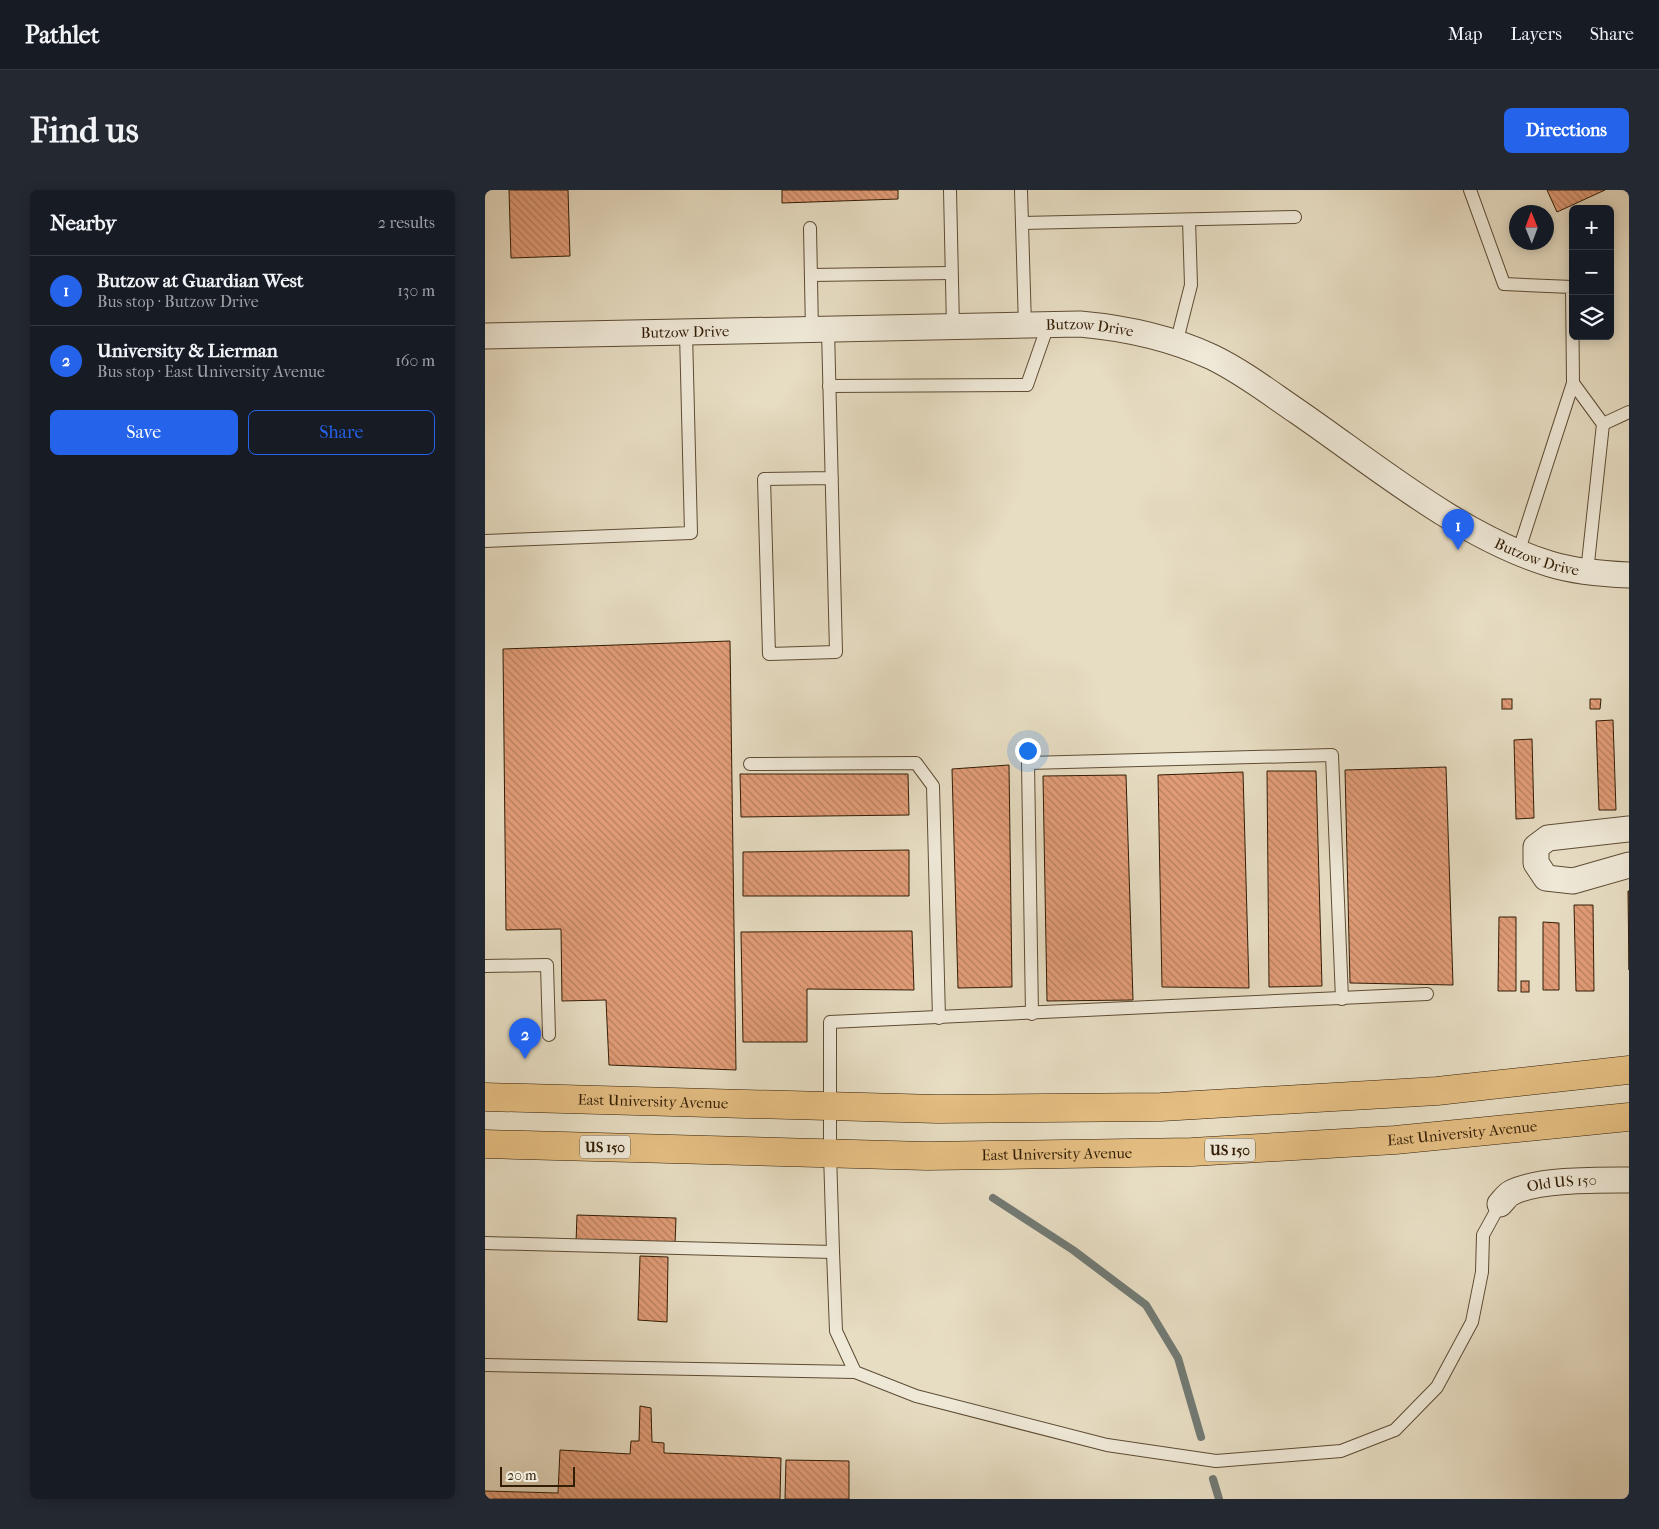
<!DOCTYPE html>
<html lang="en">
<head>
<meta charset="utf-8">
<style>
  :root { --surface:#171b24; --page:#242831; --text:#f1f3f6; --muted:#9ea1a6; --line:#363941; --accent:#2563eb }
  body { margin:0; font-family:"IM FELL French Canon",serif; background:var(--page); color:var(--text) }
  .controls { position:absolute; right:15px; top:15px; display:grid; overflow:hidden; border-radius:8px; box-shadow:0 2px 12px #0003 }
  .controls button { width:45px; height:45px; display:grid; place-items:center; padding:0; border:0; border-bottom:1px solid var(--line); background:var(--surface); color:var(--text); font:25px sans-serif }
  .compass { position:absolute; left:1024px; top:15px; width:45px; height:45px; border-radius:50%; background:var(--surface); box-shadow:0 2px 12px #0003; rotate:359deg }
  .scale { position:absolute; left:15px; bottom:12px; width:75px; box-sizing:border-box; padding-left:5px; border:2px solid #311c04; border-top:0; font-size:14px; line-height:18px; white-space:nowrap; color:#311c04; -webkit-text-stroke:4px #efe9d8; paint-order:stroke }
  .you { position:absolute; left:542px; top:560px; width:18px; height:18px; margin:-12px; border:4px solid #fff; border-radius:50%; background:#1a73e8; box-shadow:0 0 0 8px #1a73e833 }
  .badge { display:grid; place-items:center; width:32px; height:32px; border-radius:50%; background:var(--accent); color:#fff; font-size:16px; font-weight:700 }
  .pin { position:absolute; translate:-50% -41px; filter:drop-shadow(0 1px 2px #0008) }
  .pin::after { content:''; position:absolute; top:26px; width:18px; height:15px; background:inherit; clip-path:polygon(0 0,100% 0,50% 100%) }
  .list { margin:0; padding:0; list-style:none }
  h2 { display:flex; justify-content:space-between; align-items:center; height:65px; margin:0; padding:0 20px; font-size:21px }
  h2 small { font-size:16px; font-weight:400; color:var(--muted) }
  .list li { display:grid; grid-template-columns:32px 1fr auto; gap:15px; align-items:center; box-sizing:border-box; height:70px; padding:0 20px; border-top:1px solid var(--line) }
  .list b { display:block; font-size:19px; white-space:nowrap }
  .list p { margin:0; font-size:16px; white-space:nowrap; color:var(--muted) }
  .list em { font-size:16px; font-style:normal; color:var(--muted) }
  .actions { display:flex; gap:10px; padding:15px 20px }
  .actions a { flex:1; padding:11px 0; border:1px solid var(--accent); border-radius:8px; text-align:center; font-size:18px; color:var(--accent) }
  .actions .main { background:var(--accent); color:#fff }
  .icon { flex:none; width:28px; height:28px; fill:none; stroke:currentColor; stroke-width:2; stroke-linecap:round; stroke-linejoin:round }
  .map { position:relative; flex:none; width:1144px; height:1309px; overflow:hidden; border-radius:8px }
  header { display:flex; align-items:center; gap:30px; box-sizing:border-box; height:70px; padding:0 25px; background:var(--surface); border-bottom:1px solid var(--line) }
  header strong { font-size:24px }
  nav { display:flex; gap:28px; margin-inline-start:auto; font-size:18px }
  .intro { display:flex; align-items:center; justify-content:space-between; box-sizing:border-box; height:120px; padding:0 30px }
  h1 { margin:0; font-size:35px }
  .button { padding:12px 22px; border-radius:8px; background:var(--accent); color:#fff; font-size:18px; font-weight:700 }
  main { display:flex; gap:30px; padding:0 30px }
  aside { flex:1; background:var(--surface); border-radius:8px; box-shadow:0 2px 12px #0003 }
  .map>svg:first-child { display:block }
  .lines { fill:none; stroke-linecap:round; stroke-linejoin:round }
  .stream { stroke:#727a74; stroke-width:8 }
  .building { fill:url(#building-back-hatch); stroke:#311c04 }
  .lane-casing { stroke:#5e4c34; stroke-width:14 }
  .street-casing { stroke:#5e4c34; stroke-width:27 }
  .primary-casing { stroke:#311c04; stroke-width:29 }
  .lane { stroke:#efe9d8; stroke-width:12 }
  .street { stroke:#efe9d8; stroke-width:25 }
  .primary { stroke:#e4be82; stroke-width:28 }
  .labels { text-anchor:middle; stroke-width:4; stroke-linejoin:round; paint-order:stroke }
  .shield { fill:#efe9d8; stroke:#6a5a44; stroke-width:1 }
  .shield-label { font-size:14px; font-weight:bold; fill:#311c04 }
  .street-label { font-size:15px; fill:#311c04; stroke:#efe9d8 }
</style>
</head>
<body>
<header>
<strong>Pathlet</strong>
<nav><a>Map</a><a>Layers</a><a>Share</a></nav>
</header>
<div class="intro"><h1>Find us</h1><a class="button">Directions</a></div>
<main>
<aside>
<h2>Nearby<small>2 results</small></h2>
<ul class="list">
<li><span class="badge">1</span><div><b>Butzow at Guardian West</b><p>Bus stop · Butzow Drive</p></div><em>130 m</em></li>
<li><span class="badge">2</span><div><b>University &amp; Lierman</b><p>Bus stop · East University Avenue</p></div><em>160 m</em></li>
</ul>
<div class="actions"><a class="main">Save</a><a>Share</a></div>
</aside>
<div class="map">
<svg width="1144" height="1309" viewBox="0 0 1144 1309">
  <defs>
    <pattern id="building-back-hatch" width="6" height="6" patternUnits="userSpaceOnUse" patternTransform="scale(1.25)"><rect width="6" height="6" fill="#e29d78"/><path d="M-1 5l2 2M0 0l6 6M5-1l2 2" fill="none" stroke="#b87f60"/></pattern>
  </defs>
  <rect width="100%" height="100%" fill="#e7ddc3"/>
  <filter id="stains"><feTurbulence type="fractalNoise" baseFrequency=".004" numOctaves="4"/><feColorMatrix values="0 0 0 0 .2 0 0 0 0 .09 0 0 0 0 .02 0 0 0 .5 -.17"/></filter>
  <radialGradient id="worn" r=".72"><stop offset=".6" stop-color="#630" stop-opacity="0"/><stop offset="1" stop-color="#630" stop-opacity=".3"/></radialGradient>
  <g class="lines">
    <g class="stream">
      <polyline points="508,1008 588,1060 661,1115 693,1168 716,1247"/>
      <polyline points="728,1289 734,1309"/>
    </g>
  </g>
  <g class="building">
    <polygon points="24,0 83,0 85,66 26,68"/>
    <polygon points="297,0 413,0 413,9 297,13"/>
    <polygon points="1062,0 1120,0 1072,22"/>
    <polygon points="245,451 251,880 124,875 121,810 77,811 76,739 21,740 18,459"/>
    <rect x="1017" y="509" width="10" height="10"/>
    <polygon points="1105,509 1116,509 1115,519 1105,519"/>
    <polygon points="1128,530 1131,620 1114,620 1111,531"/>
    <polygon points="1047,549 1049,628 1031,629 1029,550"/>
    <polygon points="524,575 527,797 473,798 467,579"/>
    <polygon points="961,577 968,795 865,793 860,580"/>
    <polygon points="782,581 831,581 837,796 784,797"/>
    <polygon points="758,582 764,798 677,797 673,585"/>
    <polygon points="255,584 423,584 424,625 256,627"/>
    <polygon points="641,585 648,810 562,811 558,586"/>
    <polygon points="424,660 424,706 258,706 258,662"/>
    <polygon points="1143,701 1144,701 1144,780"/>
    <polygon points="1089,715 1108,715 1109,801 1091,801"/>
    <polygon points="1014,727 1031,727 1031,801 1013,801"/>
    <polygon points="1058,732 1074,733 1074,800 1058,800"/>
    <polygon points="427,741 429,800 322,799 322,852 258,852 256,742"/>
    <rect x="1036" y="791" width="8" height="11"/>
    <polygon points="92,1025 191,1028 190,1054 91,1053"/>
    <polygon points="155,1066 183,1067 182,1132 153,1130"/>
    <polygon points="155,1216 166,1218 167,1252 179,1253 179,1263 296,1268 295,1309 0,1309 0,1301 73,1303 75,1260 145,1264 146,1251 154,1251"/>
    <polygon points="301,1270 364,1271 364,1309 300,1309"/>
  </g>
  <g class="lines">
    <g class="lane-casing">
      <g id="lane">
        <polyline points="465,0 468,137"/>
        <polyline points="536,0 540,136"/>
        <polyline points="985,0 1019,94 1087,97 1088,193 1033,363"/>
        <polyline points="537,33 810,27"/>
        <polyline points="325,38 327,141"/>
        <polyline points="326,85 466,83"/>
        <path d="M343 140C345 247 349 355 351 462L284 464 279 289 347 288"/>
        <polyline points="691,154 706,95 704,30"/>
        <polyline points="1088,193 1118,234 1102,382"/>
        <polyline points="344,196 542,195 563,135"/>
        <polyline points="1118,234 1144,222"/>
        <polyline points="0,351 206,343 201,143"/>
        <polyline points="265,574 431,573 448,596 454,828"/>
        <polyline points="0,776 62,775 64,845"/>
        <polyline points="547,824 543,573 847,565 857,809"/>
        <polyline points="0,1053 348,1062 345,963 345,832 942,804"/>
        <polyline points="348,1062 351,1141 370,1182 431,1206 622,1255 731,1271 856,1261 910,1240 952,1197 987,1132 997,1082 998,1045 1015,1014"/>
        <polyline points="0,1175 370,1182"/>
      </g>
    </g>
    <g class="street-casing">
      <g id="street">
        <path id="s1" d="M0 146 595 134C640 138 686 148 727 167 758 182 785 203 813 222 890 275 976 347 1065 374 1091 382 1118 384 1144 385"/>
        <polyline points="1144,639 1063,648 1051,657 1051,673 1061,688 1088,691 1144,675"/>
        <path id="s2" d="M1015 1014C1018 1011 1022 1005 1026 1003 1051 989 1115 990 1144 990"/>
      </g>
    </g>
    <g class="primary-casing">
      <g id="primary">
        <path id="s3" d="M0 907 453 919 676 917 952 901 1144 880"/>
        <path id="s4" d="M0 954 442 966 707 962 910 950 1144 927"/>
      </g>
    </g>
    <use href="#lane" class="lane"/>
    <use href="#street" class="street"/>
    <use href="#primary" class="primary"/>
  </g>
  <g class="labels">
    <g class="shield">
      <rect x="95" y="945.5" width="50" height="23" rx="4"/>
      <rect x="720" y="948.5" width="50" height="23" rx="4"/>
    </g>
    <g class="shield-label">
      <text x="120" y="962">US 150</text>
      <text x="745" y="965">US 150</text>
    </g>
    <g class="street-label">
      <text dy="5" stroke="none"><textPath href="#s1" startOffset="605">Butzow Drive</textPath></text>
      <text dy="5" stroke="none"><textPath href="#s1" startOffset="200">Butzow Drive</textPath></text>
      <text dy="5" stroke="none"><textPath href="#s1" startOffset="1115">Butzow Drive</textPath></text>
      <text dy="5" stroke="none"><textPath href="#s3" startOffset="168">East University Avenue</textPath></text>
      <text dy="5" stroke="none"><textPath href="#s4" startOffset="978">East University Avenue</textPath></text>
      <text dy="5" stroke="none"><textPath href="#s4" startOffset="572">East University Avenue</textPath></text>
      <text dy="5" stroke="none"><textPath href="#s2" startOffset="68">Old US 150</textPath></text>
    </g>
  </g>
  <rect width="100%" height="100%" filter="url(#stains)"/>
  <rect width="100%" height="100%" fill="url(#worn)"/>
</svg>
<div class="controls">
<button>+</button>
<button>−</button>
<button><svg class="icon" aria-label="layers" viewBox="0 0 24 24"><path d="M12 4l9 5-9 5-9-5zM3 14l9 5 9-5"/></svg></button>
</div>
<svg class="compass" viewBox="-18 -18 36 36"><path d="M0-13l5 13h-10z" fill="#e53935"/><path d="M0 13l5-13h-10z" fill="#9ea1a6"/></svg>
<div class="scale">20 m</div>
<div class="you"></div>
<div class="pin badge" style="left:973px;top:360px">1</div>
<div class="pin badge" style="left:40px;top:869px">2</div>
</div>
</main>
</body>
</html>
